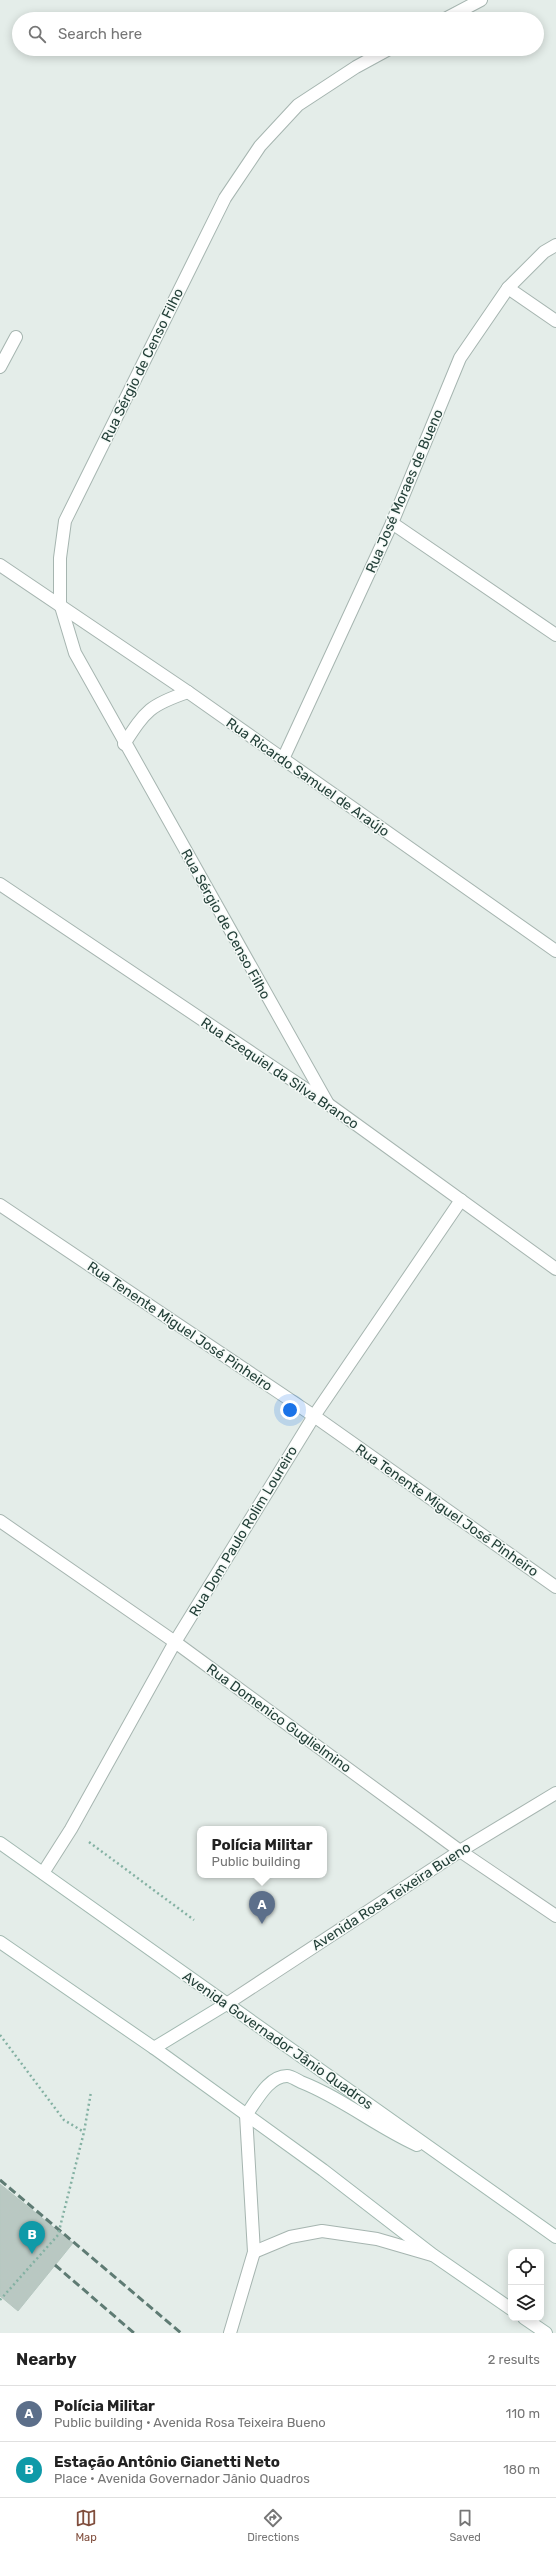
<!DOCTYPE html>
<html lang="en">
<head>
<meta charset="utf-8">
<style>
  :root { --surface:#fff; --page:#f6f6f6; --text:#222; --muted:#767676; --line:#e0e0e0; --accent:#804e3d }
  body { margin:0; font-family:Rubik,sans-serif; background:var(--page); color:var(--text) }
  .controls { position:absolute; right:12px; bottom:12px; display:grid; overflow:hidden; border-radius:8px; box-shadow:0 2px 10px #0003 }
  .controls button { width:36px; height:36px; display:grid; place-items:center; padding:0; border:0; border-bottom:1px solid var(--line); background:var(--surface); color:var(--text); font:20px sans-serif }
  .you { position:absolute; left:290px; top:1410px; width:14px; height:14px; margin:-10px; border:3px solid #fff; border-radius:50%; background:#1a73e8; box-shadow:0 0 0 6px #1a73e833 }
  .badge { display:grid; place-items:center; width:26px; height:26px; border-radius:50%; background:var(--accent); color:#fff; font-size:13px; font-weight:700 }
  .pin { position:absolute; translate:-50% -33px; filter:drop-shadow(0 1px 2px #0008) }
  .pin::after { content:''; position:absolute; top:21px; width:14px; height:12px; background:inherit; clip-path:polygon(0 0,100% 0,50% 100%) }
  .popup { position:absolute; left:197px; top:1826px; width:130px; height:52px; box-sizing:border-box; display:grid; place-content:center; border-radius:8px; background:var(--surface); filter:drop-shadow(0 1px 3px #0005); font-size:13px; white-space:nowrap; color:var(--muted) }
  .popup b { font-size:15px; color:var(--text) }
  .popup::after { content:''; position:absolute; left:50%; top:100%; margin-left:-8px; border:8px solid transparent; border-top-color:var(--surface) }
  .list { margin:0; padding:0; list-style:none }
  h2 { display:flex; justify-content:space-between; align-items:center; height:52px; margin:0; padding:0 16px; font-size:17px }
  h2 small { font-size:13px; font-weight:400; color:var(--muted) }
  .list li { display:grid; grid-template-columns:26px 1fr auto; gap:12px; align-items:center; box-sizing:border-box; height:56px; padding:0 16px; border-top:1px solid var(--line) }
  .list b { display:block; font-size:15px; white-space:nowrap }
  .list p { margin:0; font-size:13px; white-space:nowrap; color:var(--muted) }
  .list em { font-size:13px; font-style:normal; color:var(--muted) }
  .icon { flex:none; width:22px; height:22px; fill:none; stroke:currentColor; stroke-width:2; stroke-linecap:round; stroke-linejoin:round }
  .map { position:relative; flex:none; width:556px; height:2333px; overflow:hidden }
  .search { position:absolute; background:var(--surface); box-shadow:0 2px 10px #0003; left:12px; right:12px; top:12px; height:44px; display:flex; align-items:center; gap:10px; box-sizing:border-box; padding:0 14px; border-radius:22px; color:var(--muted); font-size:15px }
  .sheet { height:164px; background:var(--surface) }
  nav { display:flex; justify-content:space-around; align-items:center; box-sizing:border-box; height:56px; border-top:1px solid var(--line); background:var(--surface); font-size:11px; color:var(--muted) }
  nav a { display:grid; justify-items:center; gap:2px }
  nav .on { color:var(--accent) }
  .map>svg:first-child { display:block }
  .building { fill:#b9c8c2; stroke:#b6c7c0 }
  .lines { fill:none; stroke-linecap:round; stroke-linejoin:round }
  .minor-casing { stroke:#a6b5b0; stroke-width:14 }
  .secondary-casing { stroke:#a2b9b1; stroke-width:14 }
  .path { stroke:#84b1a3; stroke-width:2.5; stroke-dasharray:2 3; stroke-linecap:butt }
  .minor { stroke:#fff; stroke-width:12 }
  .secondary { stroke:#fff; stroke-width:12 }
  .rail { stroke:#5e7b73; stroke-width:3; stroke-dasharray:8 4; stroke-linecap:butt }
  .path-bridge { stroke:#84b1a3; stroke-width:2.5; stroke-dasharray:2 3; stroke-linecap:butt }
  .labels { text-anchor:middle; stroke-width:3; stroke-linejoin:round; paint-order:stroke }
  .street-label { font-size:14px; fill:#233f38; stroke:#f5faf7 }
</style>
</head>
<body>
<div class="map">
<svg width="556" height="2333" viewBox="0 0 556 2333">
  <rect width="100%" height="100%" fill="#e4ede9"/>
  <polygon class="building" points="0,2184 73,2243 18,2311 0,2296"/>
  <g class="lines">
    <g class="minor-casing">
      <g id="minor">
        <polyline points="445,19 481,0"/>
        <polyline points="508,288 556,321"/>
        <polyline points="0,367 16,337"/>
        <polyline points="392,523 556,635"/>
        <polyline points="0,565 188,692 556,951"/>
        <path d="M124 744C146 710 150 705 188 692"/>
        <polyline points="283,759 392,523 460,358 508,288 544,252 556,245"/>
        <polyline points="0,884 328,1104 556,1269"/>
        <polyline points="328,1104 75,653 60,603 60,558 65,521 225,198 260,146 298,105 356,67 389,49"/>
        <polyline points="0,1205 314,1416 556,1587"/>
        <polyline points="0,1521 175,1642 460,1851 556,1916"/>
        <polyline points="43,1873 71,1829 175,1642 314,1416 461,1200"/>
        <polyline points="228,2003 460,1851 556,1793"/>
        <polyline points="254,2252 290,2237 322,2231 377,2239 432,2255"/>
        <polyline points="230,2333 254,2252 246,2115"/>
      </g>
    </g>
    <g class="secondary-casing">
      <g id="secondary">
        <polyline points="0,1843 556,2237"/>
        <polyline points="0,1942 154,2048 323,2170 433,2255 511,2309"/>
        <polyline points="154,2048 228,2003"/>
        <path d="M246 2115C256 2102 268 2076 287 2076 291 2076 297 2080 301 2082 342 2098 377 2127 417 2145"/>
        <polyline points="524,2318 546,2333"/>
      </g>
    </g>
    <g class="path">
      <polyline points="89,1842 194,1920"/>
      <polyline points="0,2035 64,2120 84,2132"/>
    </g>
    <use href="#minor" class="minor"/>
    <use href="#secondary" class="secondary"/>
    <g class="rail">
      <polyline points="0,2180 181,2333"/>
      <polyline points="55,2265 134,2333"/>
    </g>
    <polyline class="path-bridge" points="0,2300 58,2235 84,2132 91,2092"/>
  </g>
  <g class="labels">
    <g class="street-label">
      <text transform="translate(142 365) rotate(-64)" y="5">Rua Sérgio de Censo Filho</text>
      <text transform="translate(404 491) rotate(-67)" y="5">Rua José Moraes de Bueno</text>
      <text transform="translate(308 777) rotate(35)" y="5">Rua Ricardo Samuel de Araújo</text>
      <text transform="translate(226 924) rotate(61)" y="5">Rua Sérgio de Censo Filho</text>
      <text transform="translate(280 1073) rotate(34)" y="5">Rua Ezequiel da Silva Branco</text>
      <text transform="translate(180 1326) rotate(34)" y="5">Rua Tenente Miguel José Pinheiro</text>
      <text transform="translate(447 1510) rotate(35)" y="5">Rua Tenente Miguel José Pinheiro</text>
      <text transform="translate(243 1531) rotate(-59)" y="5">Rua Dom Paulo Rolim Loureiro</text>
      <text transform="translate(279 1718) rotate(36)" y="5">Rua Domenico Guglielmino</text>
      <text transform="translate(391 1896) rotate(-33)" y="5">Avenida Rosa Teixeira Bueno</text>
      <text transform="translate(278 2040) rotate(35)" y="5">Avenida Governador Jânio Quadros</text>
    </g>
  </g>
</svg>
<div class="controls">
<button><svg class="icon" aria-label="locate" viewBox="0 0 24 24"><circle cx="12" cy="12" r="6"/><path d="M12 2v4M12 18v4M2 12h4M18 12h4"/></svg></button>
<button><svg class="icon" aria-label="layers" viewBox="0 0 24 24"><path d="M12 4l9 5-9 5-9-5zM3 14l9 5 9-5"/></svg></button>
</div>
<div class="you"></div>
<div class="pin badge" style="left:262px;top:1924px;background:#5c6f8a">A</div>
<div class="popup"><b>Polícia Militar</b>Public building</div>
<div class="pin badge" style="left:32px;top:2254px;background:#0f9aa8">B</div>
<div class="search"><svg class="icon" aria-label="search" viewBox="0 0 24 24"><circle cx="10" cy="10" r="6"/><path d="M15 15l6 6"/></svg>Search here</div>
</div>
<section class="sheet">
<h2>Nearby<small>2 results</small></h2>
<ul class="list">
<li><span class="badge" style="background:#5c6f8a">A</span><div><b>Polícia Militar</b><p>Public building · Avenida Rosa Teixeira Bueno</p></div><em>110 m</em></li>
<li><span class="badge" style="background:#0f9aa8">B</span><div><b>Estação Antônio Gianetti Neto</b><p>Place · Avenida Governador Jânio Quadros</p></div><em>180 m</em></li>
</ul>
</section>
<nav>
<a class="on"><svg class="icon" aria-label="map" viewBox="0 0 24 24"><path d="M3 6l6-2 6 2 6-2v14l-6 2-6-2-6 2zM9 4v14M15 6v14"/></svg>Map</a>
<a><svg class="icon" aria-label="directions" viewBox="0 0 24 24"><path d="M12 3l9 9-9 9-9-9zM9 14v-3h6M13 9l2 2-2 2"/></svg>Directions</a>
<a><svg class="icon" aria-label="saved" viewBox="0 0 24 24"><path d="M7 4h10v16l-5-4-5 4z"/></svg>Saved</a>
</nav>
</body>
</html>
